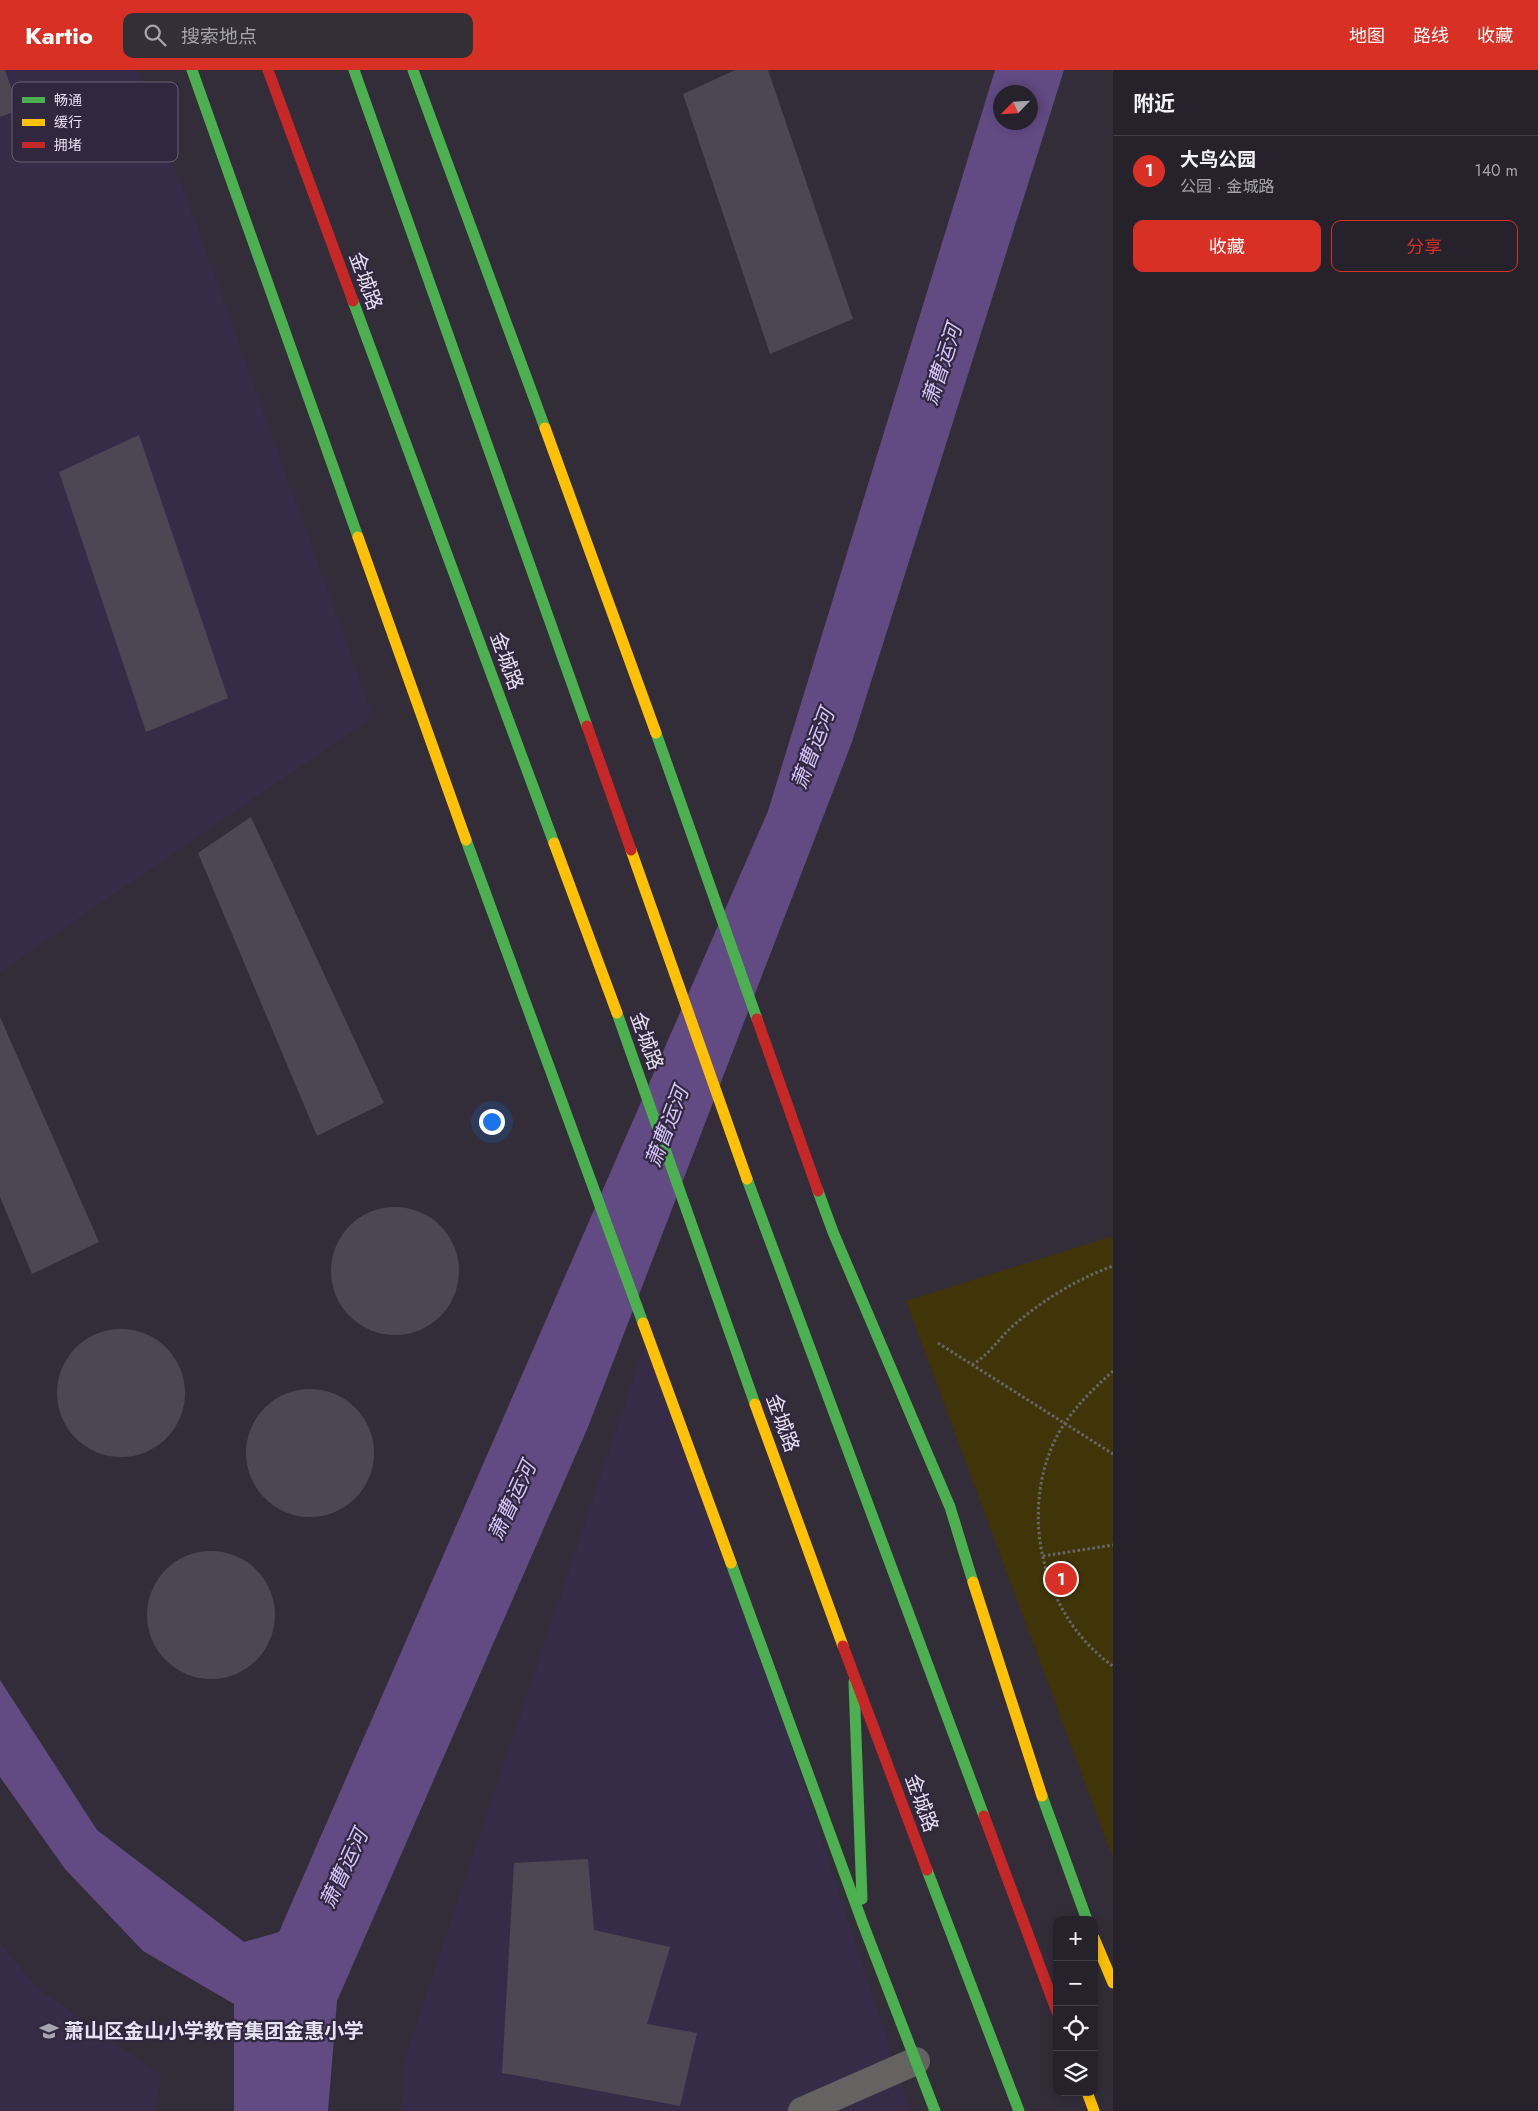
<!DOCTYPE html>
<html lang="zh">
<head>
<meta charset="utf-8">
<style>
  :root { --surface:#26222b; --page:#322f37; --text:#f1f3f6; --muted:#a4a4a9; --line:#423f47; --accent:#d93025 }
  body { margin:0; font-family:Jost,"Noto Sans SC",sans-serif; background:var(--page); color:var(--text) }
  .controls { position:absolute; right:15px; bottom:15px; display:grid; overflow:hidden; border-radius:10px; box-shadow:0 2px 12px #0003 }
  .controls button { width:45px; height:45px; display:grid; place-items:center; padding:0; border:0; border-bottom:1px solid var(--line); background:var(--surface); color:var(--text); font:25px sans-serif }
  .compass { position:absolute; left:993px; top:15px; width:45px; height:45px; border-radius:50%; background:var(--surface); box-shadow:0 2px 12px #0003; rotate:245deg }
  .you { position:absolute; left:491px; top:1051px; width:18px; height:18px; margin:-12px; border:4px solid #fff; border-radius:50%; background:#1a73e8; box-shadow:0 0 0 8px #1a73e833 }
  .badge { display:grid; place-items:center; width:32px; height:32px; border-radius:50%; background:var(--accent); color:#fff; font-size:16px; font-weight:700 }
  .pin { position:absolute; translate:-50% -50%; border:2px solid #fff; box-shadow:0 1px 5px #0006 }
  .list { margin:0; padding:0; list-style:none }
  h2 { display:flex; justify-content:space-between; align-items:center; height:65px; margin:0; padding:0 20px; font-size:21px }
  h2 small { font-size:16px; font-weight:400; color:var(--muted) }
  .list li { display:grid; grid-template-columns:32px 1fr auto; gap:15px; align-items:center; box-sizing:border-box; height:70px; padding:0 20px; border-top:1px solid var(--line) }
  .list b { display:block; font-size:19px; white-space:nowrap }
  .list p { margin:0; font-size:16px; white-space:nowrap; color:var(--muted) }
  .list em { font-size:16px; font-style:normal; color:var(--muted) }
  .actions { display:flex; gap:10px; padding:15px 20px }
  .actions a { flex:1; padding:11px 0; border:1px solid var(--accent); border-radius:10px; text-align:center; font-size:18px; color:var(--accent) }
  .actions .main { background:var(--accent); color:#fff }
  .icon { flex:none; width:28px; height:28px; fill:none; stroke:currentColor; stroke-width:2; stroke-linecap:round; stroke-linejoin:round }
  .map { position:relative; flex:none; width:1113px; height:2041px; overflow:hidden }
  header { display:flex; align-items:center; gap:30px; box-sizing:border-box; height:70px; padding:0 25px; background:var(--accent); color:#fff }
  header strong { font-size:24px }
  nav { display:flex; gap:28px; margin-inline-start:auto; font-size:18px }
  .search { width:350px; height:45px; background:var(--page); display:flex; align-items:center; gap:12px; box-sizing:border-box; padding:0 18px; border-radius:10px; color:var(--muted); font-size:19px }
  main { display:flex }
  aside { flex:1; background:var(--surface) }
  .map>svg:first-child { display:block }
  .built { fill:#372c47 }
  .green { fill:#403509 }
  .water { fill:#624a83; fill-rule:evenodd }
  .building { fill:#4c4752 }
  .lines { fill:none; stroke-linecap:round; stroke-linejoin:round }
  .path { stroke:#686668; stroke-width:3; stroke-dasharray:2.5 2.5; stroke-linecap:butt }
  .street { stroke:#656262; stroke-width:28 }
  .fast { stroke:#4caf50; stroke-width:11 }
  .slow { stroke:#ffc107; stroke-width:11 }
  .jam { stroke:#c62828; stroke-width:11 }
  .labels { text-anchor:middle; stroke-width:4.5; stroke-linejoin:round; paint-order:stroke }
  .street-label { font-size:20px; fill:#e7e2f1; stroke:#31273f }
  .poi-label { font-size:20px; font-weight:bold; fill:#e7e2f1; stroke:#31273f; text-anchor:start }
  .water-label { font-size:21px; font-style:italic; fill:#d8c3fa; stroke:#31273f }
  .key { fill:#31273f; stroke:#685f74; stroke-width:1 }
  .key-label { font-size:14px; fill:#e7e2f1 }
</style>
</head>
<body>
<header>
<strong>Kartio</strong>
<div class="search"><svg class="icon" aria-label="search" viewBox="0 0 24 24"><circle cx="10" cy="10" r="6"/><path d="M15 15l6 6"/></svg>搜索地点</div>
<nav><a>地图</a><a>路线</a><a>收藏</a></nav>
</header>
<main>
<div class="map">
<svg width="1113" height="2041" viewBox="0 0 1113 2041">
  <rect width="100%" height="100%" fill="#322d39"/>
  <g class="built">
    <polygon points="0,0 137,0 188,132 373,647 0,902"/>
    <polygon points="653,1251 910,2041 402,2041 405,1990"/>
    <polygon points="0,1873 36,1917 162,2006 154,2041 0,2041"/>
  </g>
  <polygon class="green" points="1113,1166 1113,1788 906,1231"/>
  <path class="water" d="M995 0H1064L852 672 588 1357 337 1931 328 2041H234V1934L143 1881 65 1799 0 1707V1610L97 1760 244 1872 279 1862 768 741ZM1001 22H1030V52H1001Z"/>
  <g class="building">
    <polygon points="0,0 5,0 19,40 0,47"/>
    <polygon points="735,0 768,0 853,249 770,284 683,24"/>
    <polygon points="139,365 228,628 146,662 59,402"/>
    <polygon points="251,747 384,1033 317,1066 198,783"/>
    <polygon points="0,947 99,1172 32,1204 0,1127"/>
    <circle cx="395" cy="1201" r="64"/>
    <circle cx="121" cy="1323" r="64"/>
    <circle cx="310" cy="1383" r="64"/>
    <circle cx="211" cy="1545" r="64"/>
    <polygon points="588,1789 594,1860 670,1877 647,1954 697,1963 680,2036 502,2003 514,1793"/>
  </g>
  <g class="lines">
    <g class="path">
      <polyline points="938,1273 1113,1384"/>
      <path d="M972 1295C992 1282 998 1269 1014 1255 1043 1230 1077 1209 1113 1196"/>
      <path d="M1113 1301C1091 1321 1070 1341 1056 1368 1018 1444 1043 1547 1113 1596"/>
      <polyline points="1043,1486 1113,1475"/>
    </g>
    <polyline class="street" points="802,2041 916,1991"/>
    <g class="fast">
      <polyline points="192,0 358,467"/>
      <polyline points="354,0 587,656"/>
      <polyline points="413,0 545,358"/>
      <polyline points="353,231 554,773"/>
      <polyline points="656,663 757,949"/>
      <polyline points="466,770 643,1253"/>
      <polyline points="617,943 755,1334"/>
      <polyline points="747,1109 984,1746"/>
      <polyline points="818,1121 833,1162 950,1437 973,1512"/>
      <polyline points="731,1493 863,1854 935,2041"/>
      <polyline points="854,1612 862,1829"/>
      <polyline points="1042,1726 1087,1850"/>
      <polyline points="927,1800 1019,2041"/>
    </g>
    <g class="slow">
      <polyline points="545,358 656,663"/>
      <polyline points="358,467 466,770"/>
      <polyline points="554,773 617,943"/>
      <polyline points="631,780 747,1109"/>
      <polyline points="643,1253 731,1493"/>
      <polyline points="755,1334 843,1576"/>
      <polyline points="973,1512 1042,1726"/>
      <polyline points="1094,1868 1113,1913"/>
      <polyline points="1087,2022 1094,2041"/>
    </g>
    <g class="jam">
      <polyline points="268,0 353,231"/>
      <polyline points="587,656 631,780"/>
      <polyline points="757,949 818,1121"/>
      <polyline points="843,1576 927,1800"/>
      <polyline points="984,1746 1057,1942"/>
    </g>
  </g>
  <defs>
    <g id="school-bare" transform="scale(1.5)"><path d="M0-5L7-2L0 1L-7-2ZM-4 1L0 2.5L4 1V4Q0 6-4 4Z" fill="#a8a3b1" stroke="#31273f" stroke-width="2.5" paint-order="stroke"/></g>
  </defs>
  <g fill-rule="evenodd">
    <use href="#school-bare" x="49" y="1961"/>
  </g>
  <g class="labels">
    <g class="street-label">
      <text transform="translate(366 211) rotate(70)" y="7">金城路</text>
      <text transform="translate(507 591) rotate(70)" y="7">金城路</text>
      <text transform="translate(647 971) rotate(70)" y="7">金城路</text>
      <text transform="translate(783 1353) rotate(70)" y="7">金城路</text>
      <text transform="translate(922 1733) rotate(70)" y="7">金城路</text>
    </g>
    <g class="poi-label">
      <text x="64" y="1968">萧山区金山小学教育集团金惠小学</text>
    </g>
    <g class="water-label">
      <text transform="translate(942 295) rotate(-72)" y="7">萧曹运河</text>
      <text transform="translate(813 679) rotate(-69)" y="7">萧曹运河</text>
      <text transform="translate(667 1057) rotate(-69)" y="7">萧曹运河</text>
      <text transform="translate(512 1431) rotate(-65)" y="7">萧曹运河</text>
      <text transform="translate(344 1799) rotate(-65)" y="7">萧曹运河</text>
    </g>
  </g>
  <rect x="12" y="12" width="166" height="80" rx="8" class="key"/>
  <rect x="22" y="27" width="23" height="6" fill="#4caf50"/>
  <rect x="22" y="49" width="23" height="7" fill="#ffc107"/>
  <rect x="22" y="72" width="23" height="6" fill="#c62828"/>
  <g class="key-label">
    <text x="54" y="35">畅通</text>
    <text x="54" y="57">缓行</text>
    <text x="54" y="80">拥堵</text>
  </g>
</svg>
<div class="controls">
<button>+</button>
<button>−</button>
<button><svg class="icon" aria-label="locate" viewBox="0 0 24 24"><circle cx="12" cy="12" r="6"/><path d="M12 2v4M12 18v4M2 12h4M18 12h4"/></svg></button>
<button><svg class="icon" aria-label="layers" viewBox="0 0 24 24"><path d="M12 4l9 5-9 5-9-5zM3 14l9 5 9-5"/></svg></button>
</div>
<svg class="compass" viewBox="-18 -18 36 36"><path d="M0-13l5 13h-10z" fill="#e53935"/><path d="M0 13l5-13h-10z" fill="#a4a4a9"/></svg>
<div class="you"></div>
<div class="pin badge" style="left:1061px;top:1509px">1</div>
</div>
<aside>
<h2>附近<small></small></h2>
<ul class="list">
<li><span class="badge">1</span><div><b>大鸟公园</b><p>公园 · 金城路</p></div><em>140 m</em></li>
</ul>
<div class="actions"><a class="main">收藏</a><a>分享</a></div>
</aside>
</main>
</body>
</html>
